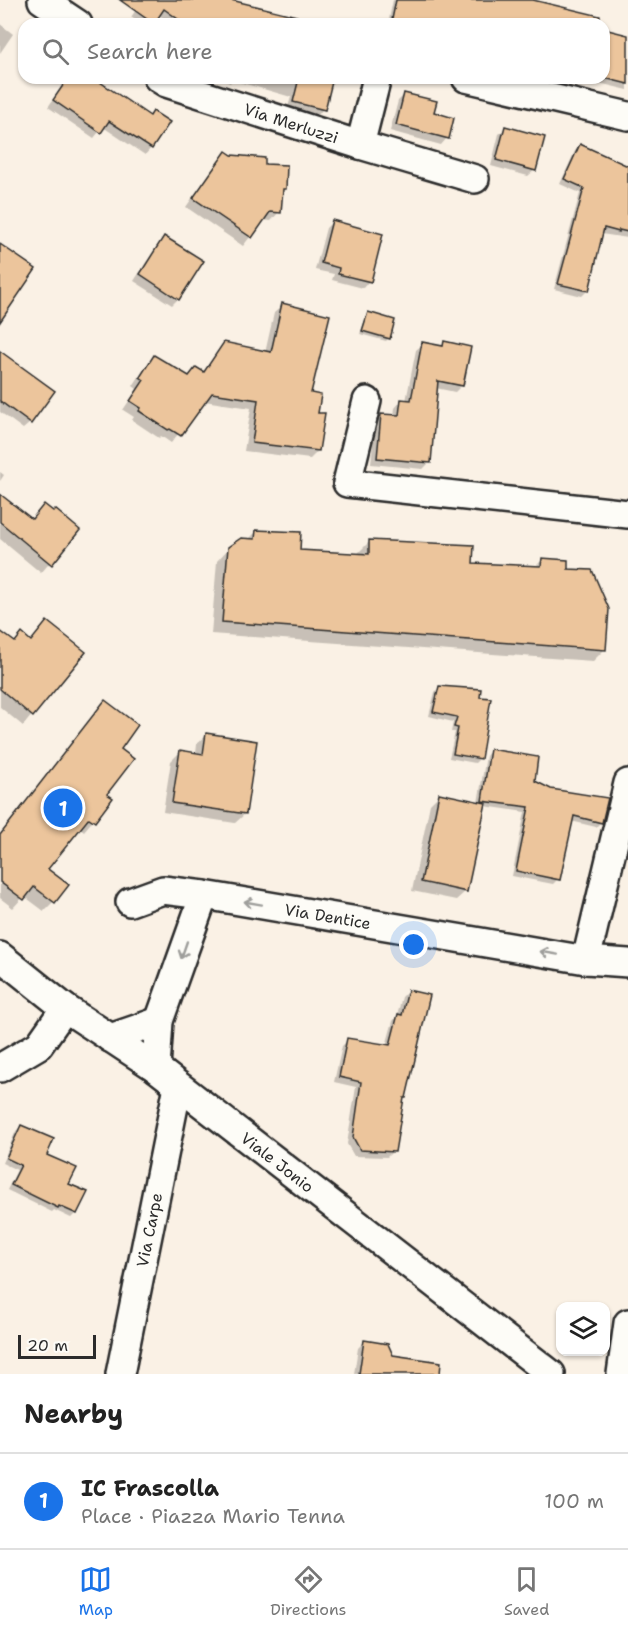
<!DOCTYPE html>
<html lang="en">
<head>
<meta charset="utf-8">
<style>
  :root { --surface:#fff; --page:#f6f6f6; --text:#222; --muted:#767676; --line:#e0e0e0; --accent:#1a73e8 }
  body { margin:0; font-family:"Shantell Sans",sans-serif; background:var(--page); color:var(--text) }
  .controls { position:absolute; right:18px; bottom:18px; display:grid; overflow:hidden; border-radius:12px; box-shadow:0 2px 4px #0004 }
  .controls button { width:54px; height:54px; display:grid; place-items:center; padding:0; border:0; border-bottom:2px solid var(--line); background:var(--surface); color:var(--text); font:30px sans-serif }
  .scale { position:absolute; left:18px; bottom:15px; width:78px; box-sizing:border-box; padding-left:6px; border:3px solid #2b2b2b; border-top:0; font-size:16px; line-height:21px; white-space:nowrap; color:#2b2b2b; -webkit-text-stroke:4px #fdfcf7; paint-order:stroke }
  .you { position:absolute; left:414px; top:945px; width:21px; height:21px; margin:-15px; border:4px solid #fff; border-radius:50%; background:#1a73e8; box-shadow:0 0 0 9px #1a73e833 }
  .badge { display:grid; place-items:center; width:39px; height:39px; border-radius:50%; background:var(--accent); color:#fff; font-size:20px; font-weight:700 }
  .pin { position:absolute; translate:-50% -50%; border:3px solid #fff; box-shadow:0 2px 6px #0006 }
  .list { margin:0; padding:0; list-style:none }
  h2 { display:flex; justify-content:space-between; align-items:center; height:78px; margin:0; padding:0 24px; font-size:26px }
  h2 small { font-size:20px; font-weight:400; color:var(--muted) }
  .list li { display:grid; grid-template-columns:39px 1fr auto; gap:18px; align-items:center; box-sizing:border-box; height:96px; padding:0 24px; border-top:2px solid var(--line) }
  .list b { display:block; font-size:22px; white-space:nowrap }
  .list p { margin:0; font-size:20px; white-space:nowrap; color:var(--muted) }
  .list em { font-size:20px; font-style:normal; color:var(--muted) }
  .icon { flex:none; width:33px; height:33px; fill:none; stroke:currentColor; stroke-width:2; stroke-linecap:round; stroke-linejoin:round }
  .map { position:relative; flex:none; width:628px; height:1374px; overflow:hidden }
  .search { position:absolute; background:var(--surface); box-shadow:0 2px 4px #0004; left:18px; right:18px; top:18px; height:66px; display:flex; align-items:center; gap:15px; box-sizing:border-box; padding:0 21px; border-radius:18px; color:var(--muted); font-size:22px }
  .sheet { height:174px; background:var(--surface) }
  nav { display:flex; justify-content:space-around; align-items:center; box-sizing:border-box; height:84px; border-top:2px solid var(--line); background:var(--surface); font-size:16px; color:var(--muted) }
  nav a { display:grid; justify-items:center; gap:3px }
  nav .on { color:var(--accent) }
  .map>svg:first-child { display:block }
  .shadow { fill:#0003 }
  .building { fill:#ecc59c; stroke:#2b2b2b; stroke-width:1.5 }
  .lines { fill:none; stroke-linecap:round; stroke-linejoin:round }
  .minor-casing { stroke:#2b2b2b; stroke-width:32 }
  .minor { stroke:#fdfcf7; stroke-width:27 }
  .oneway { stroke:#9e9e9b }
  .labels { text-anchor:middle; stroke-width:4.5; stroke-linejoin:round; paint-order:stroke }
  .street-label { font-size:16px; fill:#2b2b2b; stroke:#fdfcf7 }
</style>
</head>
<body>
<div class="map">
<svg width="628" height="1374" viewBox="0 0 628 1374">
  <rect width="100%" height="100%" fill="#faf1e5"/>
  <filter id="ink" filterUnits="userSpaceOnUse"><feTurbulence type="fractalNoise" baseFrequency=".0167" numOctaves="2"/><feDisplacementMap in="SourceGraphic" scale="12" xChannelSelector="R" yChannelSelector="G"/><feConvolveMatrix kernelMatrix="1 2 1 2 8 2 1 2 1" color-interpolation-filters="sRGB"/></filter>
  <g filter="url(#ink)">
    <g class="shadow">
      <polygon points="143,0 218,0 271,24 172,24 159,15 152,24 141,24 131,17"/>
      <polygon points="393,0 527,0 578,24 388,24"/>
      <polygon points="0,24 13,34 0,53"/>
      <polygon points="604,30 628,36 628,90 578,78 604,78"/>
      <polygon points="61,78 99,78 96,81 149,117 153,113 151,148 145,155 103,127 94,138 48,107 63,85 58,82"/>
      <polygon points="218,78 332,78 323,109 318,115 288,107 291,97 232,80 230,83"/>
      <polygon points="405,94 432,113 447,138 441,145 390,131 398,101"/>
      <polygon points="506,128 535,170 528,176 491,166 499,134"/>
      <polygon points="580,146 628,210 628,238 601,234 588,290 582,296 554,289 580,193 560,184 575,151"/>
      <polygon points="226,153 232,157 264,165 284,189 282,191 279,212 271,221 263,220 243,246 186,207 218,161"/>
      <polygon points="332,222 369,281 363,288 332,280 334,274 315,270 326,228"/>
      <polygon points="164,238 178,299 172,305 134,281 158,244"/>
      <polygon points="283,305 317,414 318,451 310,459 244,451 251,408 204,401 171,443 161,436 159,438 132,420 134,417 123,410 137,389 133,386 146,366 155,357 187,377 196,369 202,373 225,344 265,353 274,313"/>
      <polygon points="369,314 389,338 386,341 360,334 366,317"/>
      <polygon points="445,343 462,385 455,392 436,388 430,462 423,469 371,464 375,422 381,415 394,416 395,408 401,401 406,401 416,350 423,344 440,347"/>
      <polygon points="0,363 30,423 23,429 0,412"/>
      <polygon points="0,472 4,475 0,481"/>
      <polygon points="0,496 31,520 44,506 78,530 41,573 0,539"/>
      <polygon points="256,532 299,552 358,553 370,541 471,564 535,567 542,560 566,570 605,649 593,661 211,634 217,561 229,548 248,540"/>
      <polygon points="47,623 84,652 23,726 0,707 0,636 14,643 30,642"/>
      <polygon points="440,687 479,691 480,758 475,763 449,758 455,732 451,732 453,722 429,716 435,692"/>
      <polygon points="105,702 118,749 105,794 111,799 84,831 79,827 46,870 67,885 53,902 44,911 24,896 13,908 0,898 0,834 96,711"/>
      <polygon points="207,735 245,814 235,823 163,812 171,761 180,752 196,754 197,744"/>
      <polygon points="490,751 533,782 601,822 596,827 571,821 558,879 553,884 512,876 525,812 484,806 466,891 456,900 412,891 430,804 440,794 478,803 486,756"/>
      <polygon points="408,991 402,1100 393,1151 387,1157 354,1156 347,1144 356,1087 334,1082 342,1046 348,1040 386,1046 393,1021 397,1016 402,997"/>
      <polygon points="21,1126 67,1185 76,1213 71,1218 54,1210 52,1212 7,1190 17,1170 2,1163 16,1131"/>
      <polygon points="364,1342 400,1374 354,1374 358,1348"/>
    </g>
    <g class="building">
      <polygon points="120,0 231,0 297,16 296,24 185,24 164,9 154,24"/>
      <polygon points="396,0 533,0 600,16 599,24 391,24"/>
      <polygon points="604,29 628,35 628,84 604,78"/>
      <polygon points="68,78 94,78 150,116 153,111 170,122 152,149 109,121 101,133 53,100"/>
      <polygon points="299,78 333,78 325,110 293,102"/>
      <polygon points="404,93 437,101 434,112 454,118 449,139 396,125"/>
      <polygon points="505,126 545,137 536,171 496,160"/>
      <polygon points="580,144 628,166 628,232 619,230 619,232 604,228 589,291 558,284 584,188 564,179"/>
      <polygon points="226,151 232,155 265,158 265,164 287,165 286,189 283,189 281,213 270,212 252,238 193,198"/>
      <polygon points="332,220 383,234 371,282 338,274 339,268 321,263"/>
      <polygon points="164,236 204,261 179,300 140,274"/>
      <polygon points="0,244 36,269 0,322"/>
      <polygon points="282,303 330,315 311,393 321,395 318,413 325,413 319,451 252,443 258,400 212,393 181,436 170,429 168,430 139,411 141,408 130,401 144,380 140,377 154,355 189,376 196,367 204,372 224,342 271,352"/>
      <polygon points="368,312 395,320 390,339 362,331"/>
      <polygon points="444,341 471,347 463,386 438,381 431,463 377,458 381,414 399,415 401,399 411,400 422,342 443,346"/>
      <polygon points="0,351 55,391 31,424 0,401"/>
      <polygon points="0,494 32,519 44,504 53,511 55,509 80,530 52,565 0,522"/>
      <polygon points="256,530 301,532 300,550 369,554 369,540 474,545 473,563 541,566 542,558 568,560 568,569 592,570 609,609 606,650 222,622 228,547 241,538 255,539"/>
      <polygon points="47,621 86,652 33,717 0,689 0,631 15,642 22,633 31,641"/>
      <polygon points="439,686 481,689 480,697 491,698 481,759 453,754 458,728 454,727 457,717 433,712"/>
      <polygon points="105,700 138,725 121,749 134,759 107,794 113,798 95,822 89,818 48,869 69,885 55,903 34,887 24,900 0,882 0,835"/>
      <polygon points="206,733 257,741 246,814 172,803 180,750 203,754"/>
      <polygon points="490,749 538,757 535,781 551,789 608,798 602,823 574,816 560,880 516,871 529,807 482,801"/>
      <polygon points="439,793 486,803 467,892 421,882"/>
      <polygon points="408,990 430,995 406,1098 404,1098 395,1152 360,1150 353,1137 361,1082 339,1077 347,1038 390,1045 398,1014 402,1015"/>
      <polygon points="21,1125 54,1139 47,1155 77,1168 69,1184 88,1192 77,1214 59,1206 58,1208 11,1185 21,1165 6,1158"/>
      <polygon points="364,1340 388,1344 393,1355 441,1362 440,1374 359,1374"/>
    </g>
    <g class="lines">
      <g class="minor-casing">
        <g id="minor">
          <polyline points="42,0 78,24"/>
          <path id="s1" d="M158 78 166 83 360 145 377 78"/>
          <polyline points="466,78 628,116"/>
          <polyline points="360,145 475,179"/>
          <polyline points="367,401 347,483 628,514"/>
          <path id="s2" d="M130 902 163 890 204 895 586 960 628 963"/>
          <path id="s3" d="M0 956 65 1008 156 1068 551 1374"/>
          <polyline points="586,960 628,783"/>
          <polyline points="110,1038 159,1021"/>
          <polyline points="0,1068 39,1045 65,1008"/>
          <polyline points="156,1068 159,1021 204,895"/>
          <path id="s4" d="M120 1374 178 1086"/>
          <polyline points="621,1374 628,1323"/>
        </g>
      </g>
      <use href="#minor" class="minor"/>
    </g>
    <defs><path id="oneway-shaft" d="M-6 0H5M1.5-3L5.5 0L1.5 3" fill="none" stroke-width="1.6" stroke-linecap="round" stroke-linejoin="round" transform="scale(1.5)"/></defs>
    <g class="oneway">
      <use href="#oneway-shaft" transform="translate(253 903) rotate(-170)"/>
      <use href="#oneway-shaft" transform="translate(184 950) rotate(109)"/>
      <use href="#oneway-shaft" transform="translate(549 953) rotate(-170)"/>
    </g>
  </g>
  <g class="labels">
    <g class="street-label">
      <text dy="6" stroke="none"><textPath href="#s1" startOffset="141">Via Merluzzi</textPath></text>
      <text dy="6" stroke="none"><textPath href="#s2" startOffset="202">Via Dentice</textPath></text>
      <text dy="6" stroke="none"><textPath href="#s3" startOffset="346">Viale Jonio</textPath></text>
      <text dy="6" stroke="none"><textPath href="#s4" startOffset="147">Via Carpe</textPath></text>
    </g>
  </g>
</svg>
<div class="controls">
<button><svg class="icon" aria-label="layers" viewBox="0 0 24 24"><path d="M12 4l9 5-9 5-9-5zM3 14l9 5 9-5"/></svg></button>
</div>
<div class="scale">20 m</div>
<div class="you"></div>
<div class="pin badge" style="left:63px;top:808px">1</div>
<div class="search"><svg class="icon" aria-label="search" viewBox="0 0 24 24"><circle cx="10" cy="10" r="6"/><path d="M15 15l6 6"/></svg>Search here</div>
</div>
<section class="sheet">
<h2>Nearby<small></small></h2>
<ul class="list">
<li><span class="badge">1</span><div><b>IC Frascolla</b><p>Place · Piazza Mario Tenna</p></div><em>100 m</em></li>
</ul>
</section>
<nav>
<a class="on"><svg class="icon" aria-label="map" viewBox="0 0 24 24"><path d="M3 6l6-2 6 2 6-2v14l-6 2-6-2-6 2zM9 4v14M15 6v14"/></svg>Map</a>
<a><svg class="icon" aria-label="directions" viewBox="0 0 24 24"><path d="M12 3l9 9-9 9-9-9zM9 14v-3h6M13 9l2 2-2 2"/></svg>Directions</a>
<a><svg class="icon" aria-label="saved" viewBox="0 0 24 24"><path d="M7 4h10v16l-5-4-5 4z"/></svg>Saved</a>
</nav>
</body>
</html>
